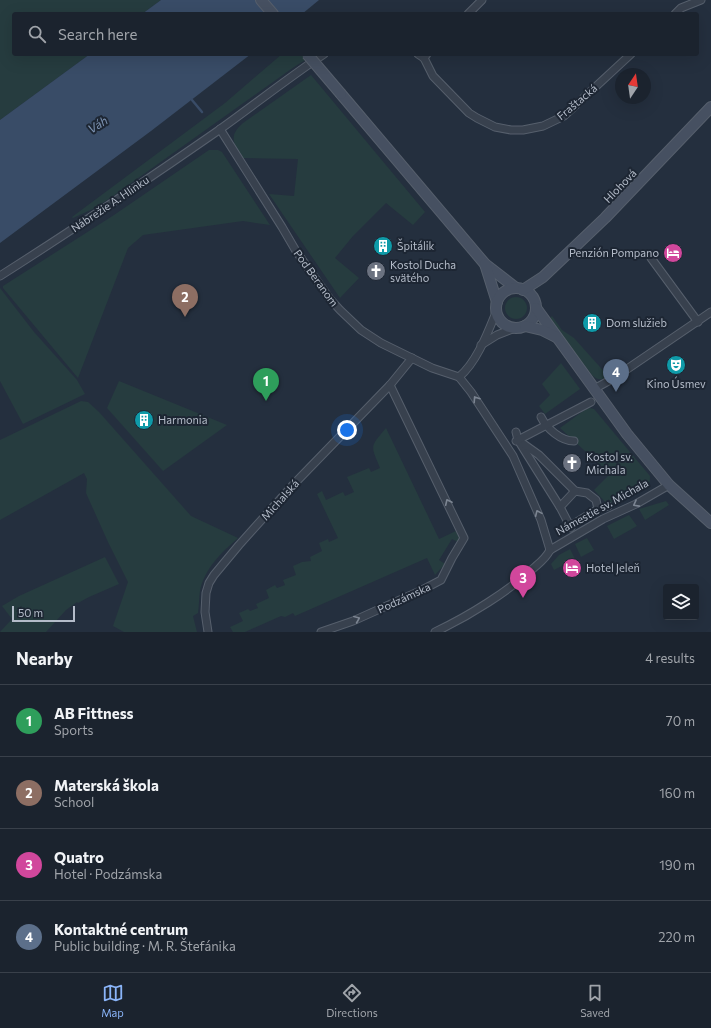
<!DOCTYPE html>
<html lang="en">
<head>
<meta charset="utf-8">
<style>
  :root { --surface:#1b232e; --page:#282f3a; --text:#f1f3f6; --muted:#a0a4aa; --line:#39404a; --accent:#8ab4f8 }
  body { margin:0; font-family:Commissioner,sans-serif; background:var(--page); color:var(--text) }
  .controls { position:absolute; right:12px; bottom:12px; display:grid; overflow:hidden; border-radius:4px; box-shadow:0 4px 16px #0002 }
  .controls button { width:36px; height:36px; display:grid; place-items:center; padding:0; border:0; border-bottom:1px solid var(--line); background:var(--surface); color:var(--text); font:20px sans-serif }
  .compass { position:absolute; left:615px; top:68px; width:36px; height:36px; border-radius:50%; background:var(--surface); box-shadow:0 4px 16px #0002; rotate:13deg }
  .scale { position:absolute; left:12px; bottom:10px; width:63px; box-sizing:border-box; padding-left:4px; border:2px solid #b4bcc9; border-top:0; font-size:11px; line-height:14px; white-space:nowrap; color:#b4bcc9; -webkit-text-stroke:3px #1d2633; paint-order:stroke }
  .you { position:absolute; left:347px; top:430px; width:14px; height:14px; margin:-10px; border:3px solid #fff; border-radius:50%; background:#1a73e8; box-shadow:0 0 0 6px #1a73e833 }
  .badge { display:grid; place-items:center; width:26px; height:26px; border-radius:50%; background:var(--accent); color:#fff; font-size:13px; font-weight:700 }
  .pin { position:absolute; translate:-50% -33px; filter:drop-shadow(0 1px 2px #0008) }
  .pin::after { content:''; position:absolute; top:21px; width:14px; height:12px; background:inherit; clip-path:polygon(0 0,100% 0,50% 100%) }
  .list { margin:0; padding:0; list-style:none }
  h2 { display:flex; justify-content:space-between; align-items:center; height:52px; margin:0; padding:0 16px; font-size:17px }
  h2 small { font-size:13px; font-weight:400; color:var(--muted) }
  .list li { display:grid; grid-template-columns:26px 1fr auto; gap:12px; align-items:center; box-sizing:border-box; height:72px; padding:0 16px; border-top:1px solid var(--line) }
  .list b { display:block; font-size:15px; white-space:nowrap }
  .list p { margin:0; font-size:13px; white-space:nowrap; color:var(--muted) }
  .list em { font-size:13px; font-style:normal; color:var(--muted) }
  .icon { flex:none; width:22px; height:22px; fill:none; stroke:currentColor; stroke-width:2; stroke-linecap:round; stroke-linejoin:round }
  .map { position:relative; flex:none; width:711px; height:632px; overflow:hidden }
  .search { position:absolute; background:var(--surface); box-shadow:0 4px 16px #0002; left:12px; right:12px; top:12px; height:44px; display:flex; align-items:center; gap:10px; box-sizing:border-box; padding:0 14px; border-radius:4px; color:var(--muted); font-size:15px }
  .sheet { height:340px; background:var(--surface) }
  nav { display:flex; justify-content:space-around; align-items:center; box-sizing:border-box; height:56px; border-top:1px solid var(--line); background:var(--surface); font-size:11px; color:var(--muted) }
  nav a { display:grid; justify-items:center; gap:2px }
  nav .on { color:var(--accent) }
  .map>svg:first-child { display:block }
  .green { fill:#263c3f }
  .water { fill:#394c67 }
  .lines { fill:none; stroke-linecap:round; stroke-linejoin:round }
  .stream { stroke:#394c67; stroke-width:2.5 }
  .street-casing { stroke:#565f6c; stroke-width:9 }
  .secondary-casing { stroke:#565f6c; stroke-width:12 }
  .street { stroke:#38414e; stroke-width:7 }
  .secondary { stroke:#465061; stroke-width:10 }
  .secondary-bridge-casing { stroke:#565f6c; stroke-width:12; stroke-linecap:butt }
  .secondary-bridge { stroke:#465061; stroke-width:10 }
  .oneway { stroke:#7c8592 }
  .labels { text-anchor:middle; stroke-width:4; stroke-linejoin:round; paint-order:stroke }
  .street-label { font-size:11px; fill:#b4bcc9; stroke:#1d2633 }
  .poi-label { font-size:11px; fill:#b4bcc9; stroke:#1d2633; text-anchor:start }
  .water-label { font-size:12px; font-style:italic; fill:#7c92b1; stroke:#1d2633 }
</style>
</head>
<body>
<div class="map">
<svg width="711" height="632" viewBox="0 0 711 632">
  <rect width="100%" height="100%" fill="#242f3e"/>
  <g class="green">
    <polygon points="0,0 161,0 142,14 14,14 14,54 90,54 0,120"/>
    <polygon points="282,54 315,54 294,67 113,196 95,208 73,218 72,217 225,103"/>
    <path d="M311 75 425 212 413 225 386 203 353 236 335 258 359 278 340 298 269 194 294 196 298 159 241 158C234 143 228 136 243 123Z"/>
    <polygon points="209,150 218,150 222,152 270,225 243,221 143,235 128,248 78,378 3,288 3,286 114,215"/>
    <polygon points="0,288 34,332 77,380 85,394 23,424 0,381"/>
    <circle cx="516" cy="308" r="11"/>
    <path d="M552 316 562 330 574 338 608 376C602 380 598 381 592 375L549 319Z"/>
    <polygon points="561,363 580,389 545,414 539,406 550,395 542,384"/>
    <polygon points="119,381 227,425 163,471 107,408"/>
    <path d="M81 401 88 402 99 412 191 516 238 538C222 552 204 569 200 591 199 598 199 606 198 613L193 616 197 632H124L113 626 128 582 108 542 86 493 87 479 84 473 0 520V440Z"/>
    <path d="M589 408 594 409 650 476C650 479 650 482 648 485 641 494 618 500 607 504L594 490 610 474 560 428 586 409Z"/>
    <path d="M386 428 439 539 456 531 460 539 458 542 452 539 439 560 445 564 435 575 427 558 295 616 293 613 285 617 281 616 245 632H233L230 627 243 621 239 613 248 609 250 611 258 608 256 604 269 598 266 590 275 585 277 588 285 585 283 580 296 575 293 566 302 562 311 561 310 557 322 551 319 543 328 539 329 542 338 538 317 494 322 491 326 500 343 492 345 496 354 492 347 477 369 468 371 472 380 468C371 445 369 448 386 428Z"/>
    <polygon points="666,501 669,505 645,520 639,509"/>
    <polygon points="629,515 637,526 614,539 607,526"/>
    <polygon points="587,538 594,550 581,557 575,544"/>
    <polygon points="570,549 575,559 554,570 551,564 559,555"/>
    <polygon points="105,557 119,584 89,597 78,603 77,602 66,610 46,632 0,632 12,619 2,606 19,596"/>
  </g>
  <g class="water">
    <polygon points="161,0 319,0 302,14 142,14"/>
    <polygon points="90,54 251,54 151,131 0,243 0,120"/>
  </g>
  <g class="lines">
    <polyline class="stream" points="192,100 202,112"/>
    <g class="street-casing">
      <g id="street">
        <polyline points="468,14 482,0"/>
        <polyline points="675,14 681,8 701,0"/>
        <polyline points="418,54 424,58 427,54"/>
        <polyline points="424,58 433,76 469,113 477,118 495,127 511,130 523,130 543,126 564,116 631,54"/>
        <polyline points="220,129 282,227 296,251 330,299 340,310 361,330 381,343 432,368 459,377 471,392 513,456 541,520 550,550"/>
        <polyline points="651,258 698,322"/>
        <path d="M0 276C74 229 147 180 219 130 254 105 288 78 324 54"/>
        <polyline points="481,345 497,335 515,328"/>
        <path d="M459 377C477 362 488 332 497 310"/>
        <polyline points="594,389 614,378 711,312"/>
        <path d="M541 417C547 429 561 441 574 441"/>
        <polyline points="516,432 518,440 560,507"/>
        <polyline points="518,440 539,455 575,491 587,493 596,500 598,509"/>
        <polyline points="516,441 591,402"/>
        <polyline points="570,526 598,509 608,506"/>
        <polyline points="571,528 560,507 575,491"/>
        <polyline points="550,550 603,519 636,504 669,485"/>
        <polyline points="208,632 205,612 206,593 209,583 214,575 239,545 292,486 390,385 412,358"/>
        <polyline points="321,632 353,621 422,590 441,580 452,558 464,538 390,385"/>
        <path d="M435 632C469 616 509 591 536 566 542 561 547 556 550 550"/>
      </g>
    </g>
    <g class="secondary-casing">
      <g id="secondary">
        <polyline points="261,0 273,14"/>
        <polyline points="341,94 485,264 516,288"/>
        <polyline points="485,264 497,302"/>
        <circle cx="516" cy="308" r="20"/>
        <polyline points="523,290 543,277 605,218 711,107"/>
        <polyline points="536,308 627,434 669,485 711,523"/>
        <polyline points="525,326 542,330 556,337"/>
      </g>
    </g>
    <use href="#street" class="street"/>
    <use href="#secondary" class="secondary"/>
    <g class="secondary-bridge-casing">
      <polyline id="secondary-bridge" points="307,54 341,94"/>
    </g>
    <use href="#secondary-bridge" class="secondary-bridge"/>
  </g>
  <defs><path id="oneway-chevron" d="M-2-3.5L2.5 0L-2 3.5" fill="none" stroke-width="1.6" stroke-linecap="round" stroke-linejoin="round"/></defs>
  <g class="oneway">
    <use href="#oneway-chevron" transform="translate(476 399) rotate(-123)"/>
    <use href="#oneway-chevron" transform="translate(448 502) rotate(-115)"/>
    <use href="#oneway-chevron" transform="translate(636 504) rotate(152)"/>
    <use href="#oneway-chevron" transform="translate(538 513) rotate(-114)"/>
    <use href="#oneway-chevron" transform="translate(357 619) rotate(-23)"/>
  </g>
  <defs>
    <g id="building-disc" transform="scale(1)"><circle r="9.5" fill="#0f9aa8" stroke="#1d2633"/><path d="M-4-6H4V6H1V3H-1V6H-4ZM-2.5-4.3h1.7v1.8h-1.7ZM.8-4.3h1.7v1.8H.8ZM-2.5-1h1.7V.8h-1.7ZM.8-1h1.7V.8H.8Z" fill="#fff"/></g>
    <g id="hotel-disc" transform="scale(1)"><circle r="9.5" fill="#d1479c" stroke="#1d2633"/><path d="M-6-4.5h1.5V1H6V5H4.5V3h-9V5H-6ZM-4 0a1.8 1.8 0 1 1 3.6 0ZM.5 0V-2.5h3Q6-2.5 6 0Z" fill="#fff"/></g>
    <g id="church-disc" transform="scale(1)"><circle r="9.5" fill="#6b7280" stroke="#1d2633"/><path d="M-1.2-6h2.4v3.5h3.3v2.4h-3.3V6h-2.4V-.1h-3.3v-2.4h3.3Z" fill="#fff"/></g>
    <g id="theatre-disc" transform="scale(1)"><circle r="9.5" fill="#0f9aa8" stroke="#1d2633"/><path d="M-5-5.5Q0-4 5-5.5V0Q5 5 0 6Q-5 5-5 0ZM-3.3-2.5H-1v1.5H-3.3ZM1-2.5H3.3v1.5H1ZM-2.8 1Q0 5.5 2.8 1Z" fill="#fff"/></g>
  </defs>
  <g fill-rule="evenodd">
    <use href="#building-disc" x="383" y="246"/>
    <use href="#hotel-disc" x="673" y="253"/>
    <use href="#church-disc" x="376" y="271"/>
    <use href="#building-disc" x="592" y="323"/>
    <use href="#theatre-disc" x="676" y="365"/>
    <use href="#building-disc" x="144" y="420"/>
    <use href="#church-disc" x="572" y="463"/>
    <use href="#hotel-disc" x="572" y="568"/>
  </g>
  <g class="labels">
    <g class="street-label">
      <text transform="translate(577 102) rotate(-40)" y="4">Fraštacká</text>
      <text transform="translate(620 186) rotate(-46)" y="4">Hlohová</text>
      <text transform="translate(110 204) rotate(-34)" y="4">Nábrežie A. Hlinku</text>
      <text transform="translate(316 278) rotate(54)" y="4">Pod Beranom</text>
      <text transform="translate(280 500) rotate(-48)" y="4">Michalská</text>
      <text transform="translate(602 507) rotate(-29)" y="4">Námestie sv. Michala</text>
      <text transform="translate(404 598) rotate(-25)" y="4">Podzámska</text>
    </g>
    <g class="poi-label">
      <text x="397" y="250">Špitálik</text>
      <text x="659" y="257" text-anchor="end">Penzión Pompano</text>
      <text x="390" y="269">Kostol Ducha<tspan x="390" dy="13">svätého</tspan></text>
      <text x="606" y="327">Dom služieb</text>
      <text x="676" y="388" text-anchor="middle">Kino Úsmev</text>
      <text x="158" y="424">Harmonia</text>
      <text x="586" y="461">Kostol sv.<tspan x="586" dy="13">Michala</tspan></text>
      <text x="586" y="572">Hotel Jeleň</text>
    </g>
    <g class="water-label">
      <text transform="translate(98 125) rotate(-32)" y="4">Váh</text>
    </g>
  </g>
</svg>
<div class="controls">
<button><svg class="icon" aria-label="layers" viewBox="0 0 24 24"><path d="M12 4l9 5-9 5-9-5zM3 14l9 5 9-5"/></svg></button>
</div>
<svg class="compass" viewBox="-18 -18 36 36"><path d="M0-13l5 13h-10z" fill="#e53935"/><path d="M0 13l5-13h-10z" fill="#a0a4aa"/></svg>
<div class="scale">50 m</div>
<div class="you"></div>
<div class="pin badge" style="left:266px;top:401px;background:#2e9e5b">1</div>
<div class="pin badge" style="left:185px;top:317px;background:#8d6e63">2</div>
<div class="pin badge" style="left:523px;top:598px;background:#d1479c">3</div>
<div class="pin badge" style="left:616px;top:392px;background:#5c6f8a">4</div>
<div class="search"><svg class="icon" aria-label="search" viewBox="0 0 24 24"><circle cx="10" cy="10" r="6"/><path d="M15 15l6 6"/></svg>Search here</div>
</div>
<section class="sheet">
<h2>Nearby<small>4 results</small></h2>
<ul class="list">
<li><span class="badge" style="background:#2e9e5b">1</span><div><b>AB Fittness</b><p>Sports</p></div><em>70 m</em></li>
<li><span class="badge" style="background:#8d6e63">2</span><div><b>Materská škola</b><p>School</p></div><em>160 m</em></li>
<li><span class="badge" style="background:#d1479c">3</span><div><b>Quatro</b><p>Hotel · Podzámska</p></div><em>190 m</em></li>
<li><span class="badge" style="background:#5c6f8a">4</span><div><b>Kontaktné centrum</b><p>Public building · M. R. Štefánika</p></div><em>220 m</em></li>
</ul>
</section>
<nav>
<a class="on"><svg class="icon" aria-label="map" viewBox="0 0 24 24"><path d="M3 6l6-2 6 2 6-2v14l-6 2-6-2-6 2zM9 4v14M15 6v14"/></svg>Map</a>
<a><svg class="icon" aria-label="directions" viewBox="0 0 24 24"><path d="M12 3l9 9-9 9-9-9zM9 14v-3h6M13 9l2 2-2 2"/></svg>Directions</a>
<a><svg class="icon" aria-label="saved" viewBox="0 0 24 24"><path d="M7 4h10v16l-5-4-5 4z"/></svg>Saved</a>
</nav>
</body>
</html>
